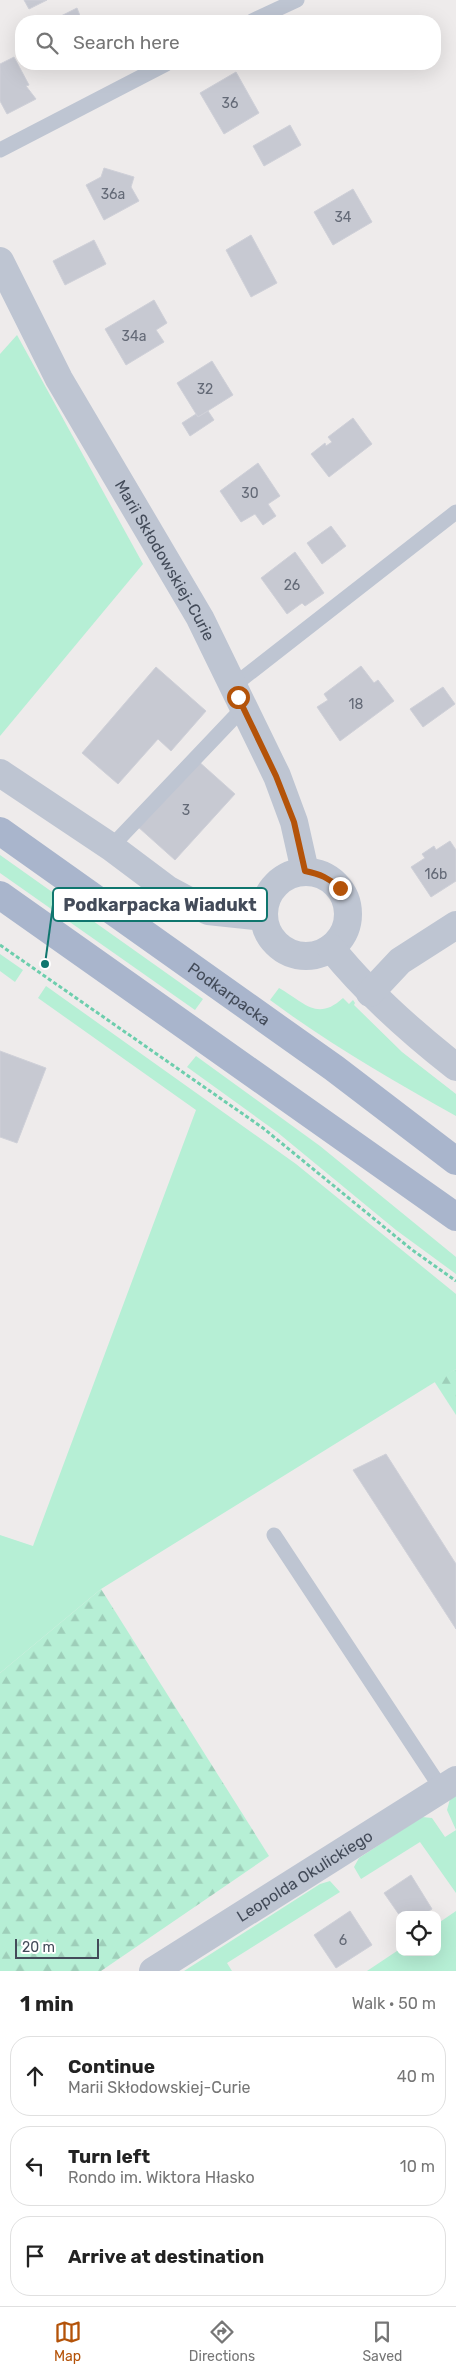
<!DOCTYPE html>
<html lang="en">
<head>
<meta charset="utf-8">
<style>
  :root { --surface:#fff; --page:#f2f2f2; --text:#222; --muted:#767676; --line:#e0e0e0; --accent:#b45309 }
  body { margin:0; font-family:Rubik,sans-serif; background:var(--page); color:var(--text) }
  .controls { position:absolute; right:15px; bottom:15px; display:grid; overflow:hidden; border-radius:10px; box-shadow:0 5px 20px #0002 }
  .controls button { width:45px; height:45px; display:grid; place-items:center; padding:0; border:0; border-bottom:1px solid var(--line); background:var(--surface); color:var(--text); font:25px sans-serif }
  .scale { position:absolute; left:15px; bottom:12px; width:84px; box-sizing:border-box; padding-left:5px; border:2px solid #434b59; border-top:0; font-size:14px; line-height:18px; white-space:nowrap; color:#434b59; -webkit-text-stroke:4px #fff; paint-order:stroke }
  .stop { position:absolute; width:15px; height:15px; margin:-11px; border:4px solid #b45309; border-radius:50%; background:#fff }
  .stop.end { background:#b45309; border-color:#fff; box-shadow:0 1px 5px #0008 }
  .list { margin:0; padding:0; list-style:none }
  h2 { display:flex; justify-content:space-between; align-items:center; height:65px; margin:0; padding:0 20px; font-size:21px }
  h2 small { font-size:16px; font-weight:400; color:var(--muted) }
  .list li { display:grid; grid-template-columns:32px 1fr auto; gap:15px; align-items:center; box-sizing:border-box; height:80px; margin:0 10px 10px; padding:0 10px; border:1px solid var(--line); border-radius:20px }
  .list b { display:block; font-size:19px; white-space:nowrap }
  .list p { margin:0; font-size:16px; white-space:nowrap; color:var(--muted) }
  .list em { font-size:16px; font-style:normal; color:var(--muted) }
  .icon { flex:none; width:28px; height:28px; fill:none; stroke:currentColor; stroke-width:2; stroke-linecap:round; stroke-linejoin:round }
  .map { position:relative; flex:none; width:456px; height:1971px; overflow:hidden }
  .search { position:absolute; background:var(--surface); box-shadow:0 5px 20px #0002; left:15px; right:15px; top:15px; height:55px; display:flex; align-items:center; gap:12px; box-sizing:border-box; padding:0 18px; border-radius:20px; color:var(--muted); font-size:19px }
  .sheet { height:335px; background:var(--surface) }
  nav { display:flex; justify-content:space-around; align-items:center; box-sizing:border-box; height:70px; border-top:1px solid var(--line); background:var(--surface); font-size:14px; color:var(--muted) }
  nav a { display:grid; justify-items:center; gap:2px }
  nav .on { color:var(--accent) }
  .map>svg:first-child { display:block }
  .green { fill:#b6efd5 }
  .forest { fill:url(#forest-firs) }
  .building { fill:#c7c9d2; stroke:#cfd0d8 }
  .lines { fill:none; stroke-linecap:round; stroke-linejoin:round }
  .path { stroke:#6dcead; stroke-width:3; stroke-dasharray:4 2.5; stroke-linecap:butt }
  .lane { stroke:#bec5d2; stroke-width:15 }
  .street { stroke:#bec5d2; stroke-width:28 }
  .primary { stroke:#a9b5cc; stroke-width:28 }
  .route { stroke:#b45309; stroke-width:6 }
  .labels { text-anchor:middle; stroke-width:4; stroke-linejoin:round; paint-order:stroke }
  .number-label { font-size:14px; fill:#646a77 }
  .street-label { font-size:16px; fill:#434b59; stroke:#fff }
  .leader { fill:none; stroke:#0f766e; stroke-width:2 }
  .callout-dot { fill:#0f766e; stroke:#fff; stroke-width:2 }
  .callout { fill:#fff; stroke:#0f766e; stroke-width:2 }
  .callout-label { font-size:18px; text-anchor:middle; font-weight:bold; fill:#434b59 }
</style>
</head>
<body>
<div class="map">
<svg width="456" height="1971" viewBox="0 0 456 1971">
  <defs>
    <pattern id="forest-firs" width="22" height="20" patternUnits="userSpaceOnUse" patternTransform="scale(1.25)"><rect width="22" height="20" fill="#b6efd5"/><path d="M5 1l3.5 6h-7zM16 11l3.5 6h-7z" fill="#9eceb9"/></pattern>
  </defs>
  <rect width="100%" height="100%" fill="#eeebeb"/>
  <g class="green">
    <polygon points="17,335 143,564 0,736 0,354"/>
    <polygon points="0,855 203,999 195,1010 0,873"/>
    <polygon points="0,954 23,970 15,982 0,971"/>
    <polygon points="46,986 296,1164 456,1294 456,1369 101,1589 0,1673 0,1535 33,1546 196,1110 38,998"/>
    <path d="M279 988C304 1002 317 1022 343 998L349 1004 353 1000 355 1003 354 1005 402 1052 456 1094V1116C392 1080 329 1044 270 1000Z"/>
    <polygon points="196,1056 320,1146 456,1257 456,1274 396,1230 277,1132 187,1067"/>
    <polygon points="456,1796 456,1893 420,1842 361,1879 354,1867 359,1858 422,1817 432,1818 445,1837 456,1830 447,1810 450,1799"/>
    <polygon points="330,1881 340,1892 227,1963 232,1971 184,1971 320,1884"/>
    <polygon points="456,1911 456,1971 367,1971 400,1949 400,1952 437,1952 437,1924"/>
  </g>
  <g class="forest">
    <polygon points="456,1369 456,1415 434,1381"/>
    <polygon points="101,1589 269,1856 101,1971 0,1971 0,1673"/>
  </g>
  <g class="building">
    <polygon points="24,0 47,0 29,9"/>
    <polygon points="77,8 82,21 79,21 77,18 70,21 51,21"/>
    <polygon points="14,57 29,85 26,86 36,99 7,114 0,101 0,64"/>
    <polygon points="236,72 259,113 224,134 200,93"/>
    <polygon points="290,125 301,145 264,166 253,146"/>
    <polygon points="104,168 134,177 131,187 139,201 104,220 86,185 101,177"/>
    <polygon points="353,189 372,222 333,245 314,212"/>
    <polygon points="251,235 277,283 251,297 226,250"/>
    <polygon points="94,240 106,264 65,285 53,261"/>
    <polygon points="154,300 167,323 156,330 164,342 126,365 105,329"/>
    <polygon points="212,361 233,395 198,417 177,383"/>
    <polygon points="208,411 214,420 190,436 182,423 196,414 198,417"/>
    <polygon points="353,418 372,444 329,477 311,454 325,443 326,446 332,442 328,437"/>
    <polygon points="258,463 280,496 268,504 276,516 263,525 255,514 241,522 220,491"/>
    <polygon points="331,526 346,546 322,564 307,543"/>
    <polygon points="295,552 324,593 305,606 302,603 287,614 261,578"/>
    <polygon points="361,666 374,683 378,680 394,701 340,741 317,707 328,700 324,694"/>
    <polygon points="156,667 206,711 171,751 158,739 118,784 82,753"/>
    <polygon points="443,687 455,704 423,727 410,709"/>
    <polygon points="197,760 235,794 175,860 137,826"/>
    <polygon points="450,841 456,850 456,881 431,897 411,867 425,858 422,854 434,846 436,850"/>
    <polygon points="0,1051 46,1068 17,1143 0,1137"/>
    <polygon points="386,1454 456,1564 456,1629 353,1470"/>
    <polygon points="411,1875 432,1909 423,1915 400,1916 384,1893"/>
    <polygon points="350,1911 372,1945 336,1968 314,1935"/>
  </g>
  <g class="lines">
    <polyline class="path" points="0,945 263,1128 411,1249 456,1281"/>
    <g class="lane">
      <polyline points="252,21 297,0"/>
      <polyline points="0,150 166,64"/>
      <polyline points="233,686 456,512"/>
      <polyline points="111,847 244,707"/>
      <polyline points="274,1535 441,1788"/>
    </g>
    <g class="street">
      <path id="s1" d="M0 261 59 379 200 618 277 776 294 822 305 871"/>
      <polyline points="0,773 111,847 167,889 208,911 264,917"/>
      <circle cx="306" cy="914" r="42"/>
      <path d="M331 948C368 994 410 1031 456 1067"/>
      <polyline points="370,993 400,961 456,925"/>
      <path id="s2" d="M153 1971 456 1780"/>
    </g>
    <g class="primary">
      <path id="s3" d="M0 831 334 1068 456 1161"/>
      <polyline points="0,895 456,1217"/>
    </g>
  </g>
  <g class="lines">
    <path class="route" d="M238 697 276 776 294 822 305 871C320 874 329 878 340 888"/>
  </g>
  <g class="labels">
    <g class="number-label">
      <text x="230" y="108">36</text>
      <text x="113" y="199">36a</text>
      <text x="343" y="222">34</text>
      <text x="134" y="341">34a</text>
      <text x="205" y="394">32</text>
      <text x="250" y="498">30</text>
      <text x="292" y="590">26</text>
      <text x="356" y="709">18</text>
      <text x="186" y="815">3</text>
      <text x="436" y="879">16b</text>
      <text x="343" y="1945">6</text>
    </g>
    <g class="street-label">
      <text dy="6" stroke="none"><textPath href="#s1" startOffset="342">Marii Skłodowskiej-Curie</textPath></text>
      <text dy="6" stroke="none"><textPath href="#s3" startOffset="281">Podkarpacka</textPath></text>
      <text dy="6" stroke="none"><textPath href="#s2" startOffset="179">Leopolda Okulickiego</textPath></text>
    </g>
  </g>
  <path class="leader" d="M45 964L53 905"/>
  <circle class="callout-dot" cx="45" cy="964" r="5"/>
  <rect class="callout" x="53" y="888" width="214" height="33" rx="5"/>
  <g class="callout-label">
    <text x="160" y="911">Podkarpacka Wiadukt</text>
  </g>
</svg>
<div class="controls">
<button><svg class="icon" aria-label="locate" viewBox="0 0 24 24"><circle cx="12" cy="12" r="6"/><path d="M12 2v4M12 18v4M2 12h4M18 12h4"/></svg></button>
</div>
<div class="scale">20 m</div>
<div class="stop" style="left:238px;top:697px"></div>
<div class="stop end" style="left:340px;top:888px"></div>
<div class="search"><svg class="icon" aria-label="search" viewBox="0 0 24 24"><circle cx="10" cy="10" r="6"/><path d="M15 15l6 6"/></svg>Search here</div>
</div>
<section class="sheet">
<h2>1 min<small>Walk · 50 m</small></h2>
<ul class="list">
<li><svg class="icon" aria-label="ahead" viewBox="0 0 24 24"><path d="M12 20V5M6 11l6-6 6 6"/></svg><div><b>Continue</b><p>Marii Skłodowskiej-Curie</p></div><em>40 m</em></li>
<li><svg class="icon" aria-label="left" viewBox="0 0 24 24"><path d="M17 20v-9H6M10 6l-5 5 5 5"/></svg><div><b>Turn left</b><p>Rondo im. Wiktora Hłasko</p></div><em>10 m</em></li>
<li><svg class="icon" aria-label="arrive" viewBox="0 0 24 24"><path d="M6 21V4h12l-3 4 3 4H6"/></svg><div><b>Arrive at destination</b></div></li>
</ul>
</section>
<nav>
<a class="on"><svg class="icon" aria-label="map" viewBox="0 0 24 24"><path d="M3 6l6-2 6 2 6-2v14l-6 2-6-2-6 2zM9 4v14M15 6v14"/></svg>Map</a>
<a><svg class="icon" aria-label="directions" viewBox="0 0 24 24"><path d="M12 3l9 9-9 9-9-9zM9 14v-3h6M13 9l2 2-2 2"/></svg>Directions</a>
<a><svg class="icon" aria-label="saved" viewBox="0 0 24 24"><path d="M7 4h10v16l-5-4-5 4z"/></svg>Saved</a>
</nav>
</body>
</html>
